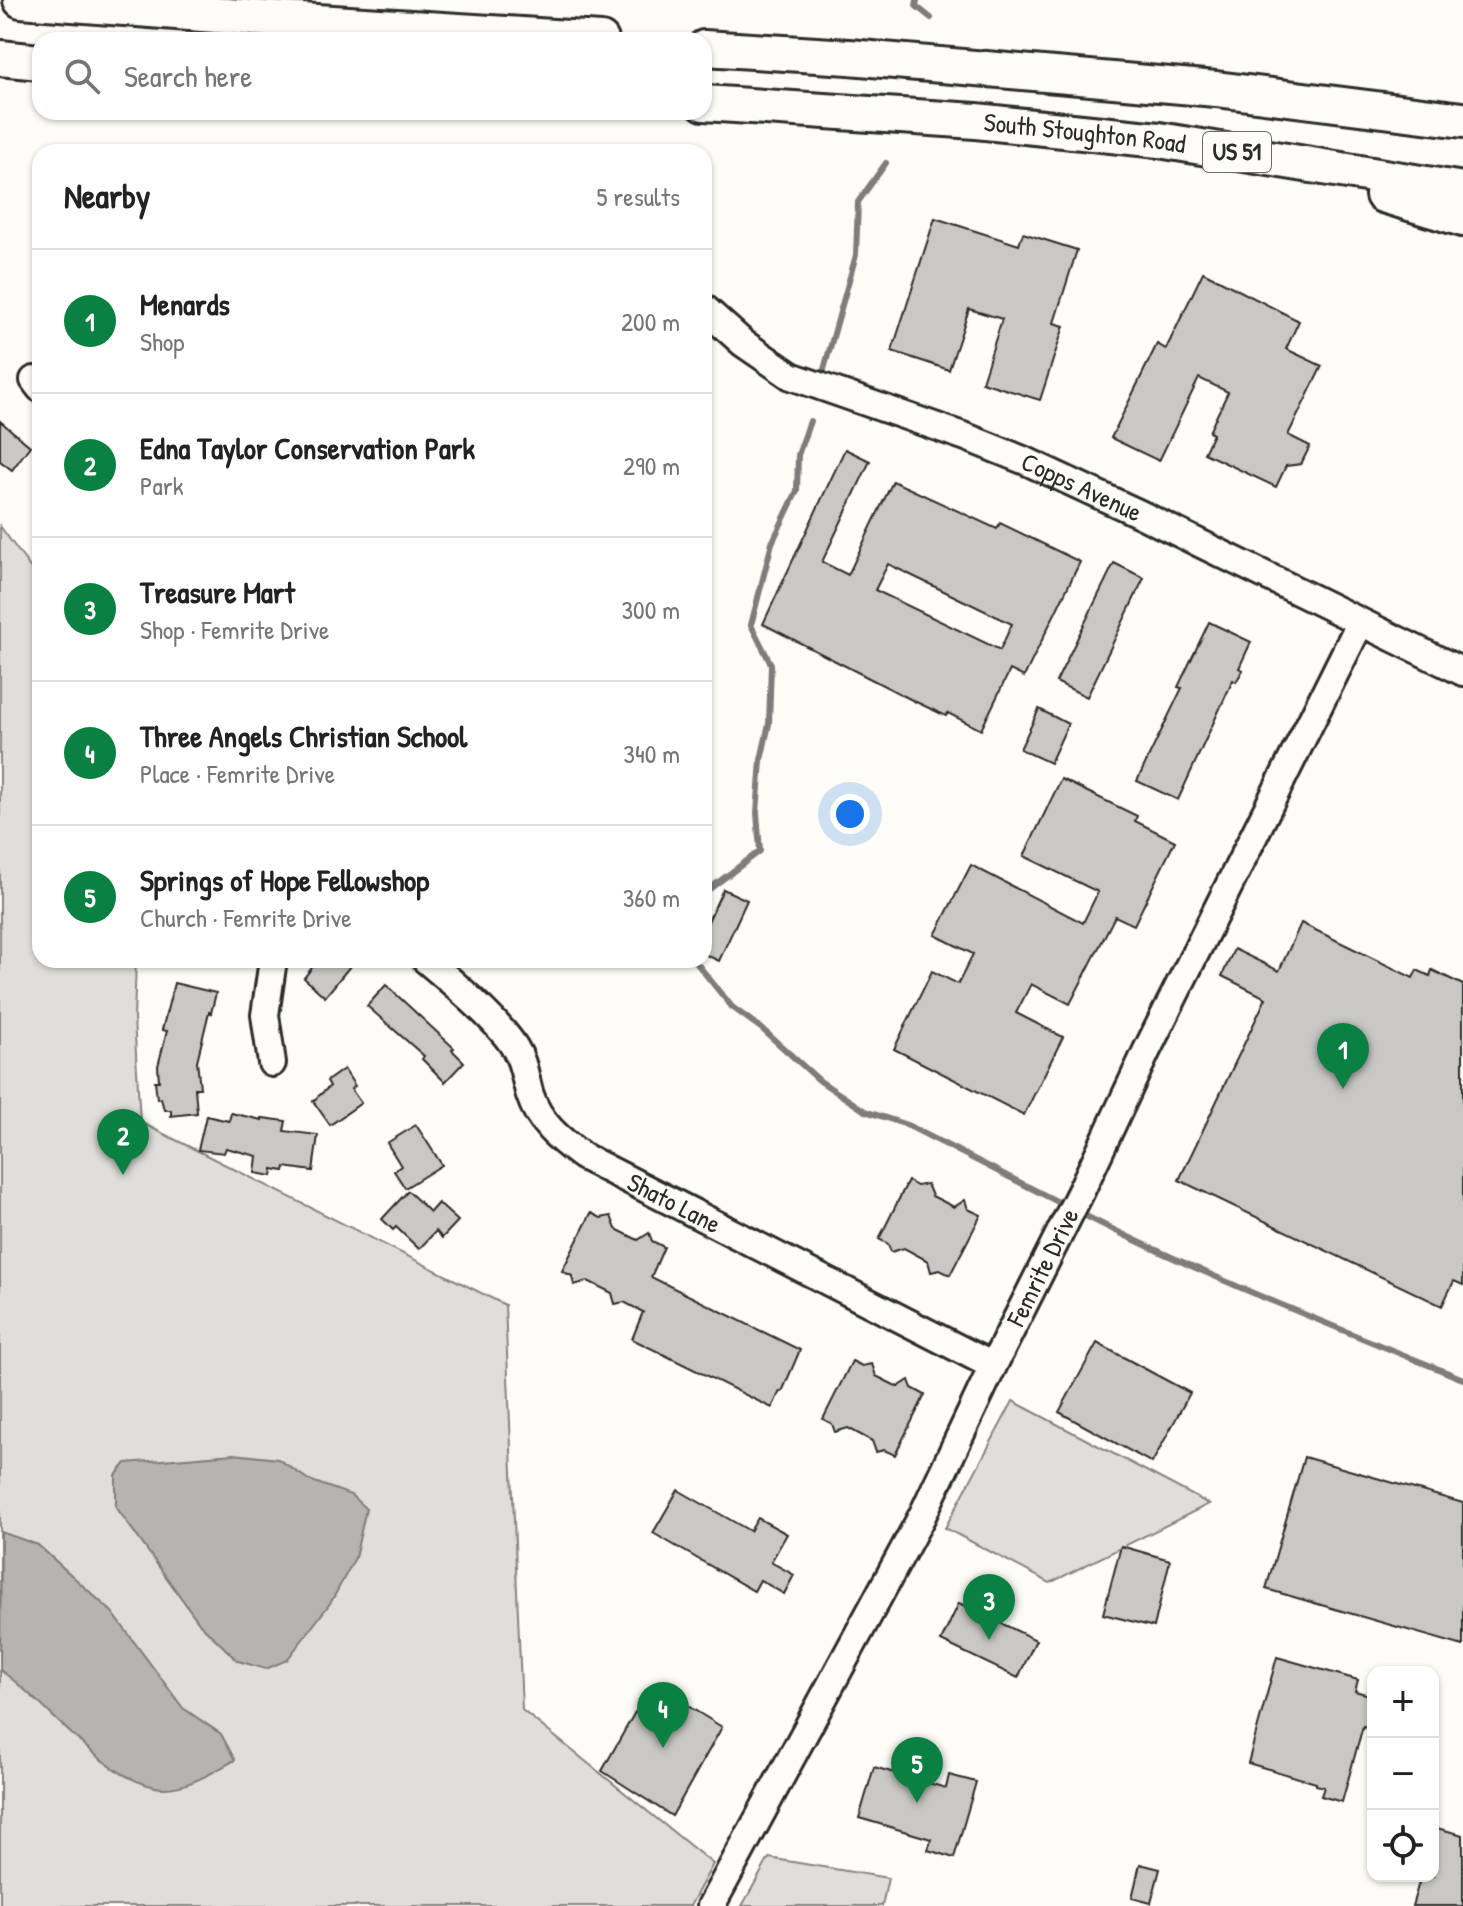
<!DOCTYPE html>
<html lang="en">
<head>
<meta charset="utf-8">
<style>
  :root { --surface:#fff; --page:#f6f6f6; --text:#222; --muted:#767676; --line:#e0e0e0; --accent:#0b8043 }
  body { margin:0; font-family:"Patrick Hand",sans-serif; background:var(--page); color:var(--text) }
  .controls { position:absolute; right:24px; bottom:24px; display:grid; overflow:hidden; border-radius:16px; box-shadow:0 2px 6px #0004 }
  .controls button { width:72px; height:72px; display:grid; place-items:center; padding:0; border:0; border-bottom:2px solid var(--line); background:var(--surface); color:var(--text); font:40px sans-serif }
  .you { position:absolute; left:850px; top:814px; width:28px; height:28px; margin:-20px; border:6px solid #fff; border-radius:50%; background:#1a73e8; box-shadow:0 0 0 12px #1a73e833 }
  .badge { display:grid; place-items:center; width:52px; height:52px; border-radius:50%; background:var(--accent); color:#fff; font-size:26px; font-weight:700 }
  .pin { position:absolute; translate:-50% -66px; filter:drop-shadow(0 2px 4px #0008) }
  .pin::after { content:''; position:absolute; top:42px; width:28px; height:24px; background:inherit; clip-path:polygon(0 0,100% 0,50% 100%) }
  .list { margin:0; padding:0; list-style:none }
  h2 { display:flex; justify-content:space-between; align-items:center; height:104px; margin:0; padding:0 32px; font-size:34px }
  h2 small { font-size:26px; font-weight:400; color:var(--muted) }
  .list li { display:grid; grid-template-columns:52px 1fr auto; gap:24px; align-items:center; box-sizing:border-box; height:144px; padding:0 32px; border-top:2px solid var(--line) }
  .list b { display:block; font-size:30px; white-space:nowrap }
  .list p { margin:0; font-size:26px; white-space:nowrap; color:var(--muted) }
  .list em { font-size:26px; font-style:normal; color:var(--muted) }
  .icon { flex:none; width:44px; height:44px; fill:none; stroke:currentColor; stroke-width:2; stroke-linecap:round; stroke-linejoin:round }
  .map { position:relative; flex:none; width:1463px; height:1906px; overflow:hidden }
  .search { position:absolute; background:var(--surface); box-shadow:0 2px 6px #0004; left:32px; top:32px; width:680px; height:88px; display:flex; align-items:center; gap:20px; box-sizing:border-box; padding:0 28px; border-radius:24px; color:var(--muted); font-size:30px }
  .panel { position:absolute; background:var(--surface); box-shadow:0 2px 6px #0004; left:32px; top:144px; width:680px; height:824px; border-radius:24px }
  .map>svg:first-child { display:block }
  .green { fill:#dfdeda; stroke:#858482; stroke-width:2 }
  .water { fill:#b5b4b1; stroke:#7e7d7b; stroke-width:2 }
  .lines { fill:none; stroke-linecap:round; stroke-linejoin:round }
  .stream { stroke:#7e7d7b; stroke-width:6 }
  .building { fill:#c9c8c4; stroke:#2b2b2b; stroke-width:2; fill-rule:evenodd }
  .minor-casing { stroke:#2b2b2b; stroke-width:32 }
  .major-casing { stroke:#2b2b2b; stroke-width:40 }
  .minor { stroke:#fdfcf7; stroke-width:26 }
  .major { stroke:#fdfcf7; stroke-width:34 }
  .labels { text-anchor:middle; stroke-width:6; stroke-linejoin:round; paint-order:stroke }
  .shield { fill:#fdfcf7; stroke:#6a6a68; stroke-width:2 }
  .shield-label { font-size:24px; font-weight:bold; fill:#2b2b2b }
  .street-label { font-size:26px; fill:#2b2b2b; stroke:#fdfcf7 }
</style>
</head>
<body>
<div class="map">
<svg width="1463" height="1906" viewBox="0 0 1463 1906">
  <rect width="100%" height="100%" fill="#fdfcf7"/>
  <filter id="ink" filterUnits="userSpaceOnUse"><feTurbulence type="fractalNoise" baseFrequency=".0125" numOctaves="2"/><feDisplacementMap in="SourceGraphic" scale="16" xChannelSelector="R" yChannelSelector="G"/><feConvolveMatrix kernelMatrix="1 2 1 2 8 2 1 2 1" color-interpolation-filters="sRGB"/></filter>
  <g filter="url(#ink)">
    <g class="green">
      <polygon points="0,526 40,581 40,960 136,960 134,1019 140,1122 505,1305 522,1710 713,1864 690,1906 0,1906"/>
      <polygon points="1013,1401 1209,1504 1050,1583 945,1528"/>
      <polygon points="769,1858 888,1878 882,1906 742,1906"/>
    </g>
    <g class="water">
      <polygon points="234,1454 278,1459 309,1480 351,1495 366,1509 355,1558 331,1602 287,1660 266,1669 238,1661 200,1624 116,1507 116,1475 126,1463"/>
      <path d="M1 1532 38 1545 112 1612 183 1708 221 1734 235 1760C213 1772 181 1793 155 1787 97 1774 49 1704 0 1670Z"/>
    </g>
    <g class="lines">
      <g class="stream">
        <polyline points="917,0 916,6 931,18"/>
        <polyline points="823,373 856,255 858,202 886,163"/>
        <polyline points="704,893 760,851 757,813 761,760 769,724 771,664 751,625 772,543 797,491 798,455 810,421"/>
        <polyline points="694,960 732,1007 761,1028 820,1081 865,1111 907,1125 1066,1206"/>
        <path d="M1076 1211C1201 1275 1333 1326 1463 1379"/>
      </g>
    </g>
    <g class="building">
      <polygon points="935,218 1019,245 1023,233 1077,250 1054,323 1064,326 1040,400 982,382 1002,319 969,309 949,370 892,351"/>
      <polygon points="1203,272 1299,321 1286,349 1322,366 1288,435 1310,446 1301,464 1286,466 1276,487 1204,453 1213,434 1209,432 1228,392 1199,378 1159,461 1111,438 1157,344 1166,349"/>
      <polygon points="0,421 30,446 12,470 0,461"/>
      <path d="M845 449 870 461 822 562 848 575 893 481 997 529 1000 523 1080 562 1024 677 1010 670 981 730 948 713 946 716 914 701 763 624ZM888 564 1012 624 1000 650 875 590Z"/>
      <polygon points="1114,563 1144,578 1087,697 1056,682"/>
      <polygon points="1209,622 1251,642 1239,668 1243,670 1236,682 1233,680 1178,800 1137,781 1182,688 1178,687"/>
      <polygon points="1039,709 1068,724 1050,763 1020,749"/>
      <polygon points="1061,779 1137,816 1135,821 1175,841 1134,925 1115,916 1070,1004 1031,984 1016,1013 1063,1037 1024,1115 894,1049 932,971 958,984 973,954 935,935 971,865 1083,923 1098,892 1024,856"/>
      <polygon points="723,889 747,900 719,961 704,954 704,930"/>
      <polygon points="1301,923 1413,978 1417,970 1430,976 1432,970 1463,985 1463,1285 1454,1281 1442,1306 1179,1180 1266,998 1222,976 1234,949 1279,971"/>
      <polygon points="318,960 355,960 325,997 304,978"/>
      <polygon points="174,983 216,993 211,1013 209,1012 197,1061 200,1088 195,1088 197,1113 171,1116 171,1110 164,1110 161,1098 157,1099 155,1081 159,1081 158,1066 167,1031 162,1030"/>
      <polygon points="386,985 454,1048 452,1050 464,1062 445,1082 422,1059 424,1056 367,1006"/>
      <polygon points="344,1069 355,1086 351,1089 361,1103 330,1125 313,1101 330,1086 327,1081"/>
      <polygon points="231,1113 262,1120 262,1118 286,1121 284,1131 318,1135 313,1171 285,1167 284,1171 273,1169 272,1176 255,1173 257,1156 226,1148 224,1153 198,1150 206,1116 229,1121"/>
      <polygon points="416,1125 442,1165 405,1188 394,1171 401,1166 387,1143"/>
      <polygon points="908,1181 917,1186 927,1184 932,1196 954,1207 965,1200 968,1209 981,1215 950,1275 940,1270 931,1272 928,1261 904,1248 891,1252 888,1244 879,1239"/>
      <polygon points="408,1191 430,1212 438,1203 458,1221 442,1238 436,1231 419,1249 396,1227 393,1230 382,1219"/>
      <polygon points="591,1213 601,1218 611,1216 616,1229 638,1240 649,1233 652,1241 664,1247 651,1277 800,1350 782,1392 780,1391 772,1408 632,1339 643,1312 624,1302 615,1304 612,1293 588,1281 574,1285 572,1276 562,1271"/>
      <polygon points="1097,1343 1190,1393 1152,1463 1059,1412"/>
      <polygon points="852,1361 862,1366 872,1364 876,1376 898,1387 909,1380 912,1388 925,1395 895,1455 884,1450 876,1452 872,1441 848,1428 835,1432 832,1424 823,1419"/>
      <polygon points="1304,1457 1463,1503 1463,1646 1266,1589"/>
      <polygon points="678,1490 750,1531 758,1518 787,1534 771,1562 794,1575 784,1594 760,1580 754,1591 653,1533"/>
      <polygon points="1121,1546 1170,1560 1154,1627 1103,1614"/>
      <polygon points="959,1603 1036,1640 1018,1678 941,1641"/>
      <polygon points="1277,1657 1358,1680 1355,1691 1373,1696 1367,1727 1363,1726 1342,1802 1321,1796 1324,1787 1316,1785 1316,1783 1248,1763"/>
      <polygon points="678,1700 722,1727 672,1816 602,1771 635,1712 664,1727"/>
      <polygon points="874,1767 946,1788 949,1775 976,1782 954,1858 928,1850 931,1839 859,1818"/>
      <polygon points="1433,1827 1463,1835 1463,1906 1412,1906 1421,1876 1433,1876"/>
      <polygon points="1140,1864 1160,1869 1151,1903 1132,1898"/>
    </g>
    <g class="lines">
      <g class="minor-casing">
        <g id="minor">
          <path id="s1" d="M704 308 743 343 791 376 966 437 1028 462 1140 514 1463 672"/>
          <polyline points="34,380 40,388"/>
          <path id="s2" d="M426 960C450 980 500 1023 515 1048 524 1062 525 1079 530 1095 539 1123 559 1139 582 1156L993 1366"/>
          <polyline points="272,1063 265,1015 273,960"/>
          <path id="s3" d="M711 1906 922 1516 993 1366 1081 1191 1147 1050 1360 623"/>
        </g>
      </g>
      <g class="major-casing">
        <g id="major">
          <polyline points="21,0 254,18 601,40"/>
          <polyline points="704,48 849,57 1216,89 1463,120"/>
          <polyline points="0,58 40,62"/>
          <path id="s4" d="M704 103 976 121 1159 140 1463 190"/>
          <polyline points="1383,195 1463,219"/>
        </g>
      </g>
      <use href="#minor" class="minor"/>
      <use href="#major" class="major"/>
    </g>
  </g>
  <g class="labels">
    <rect class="shield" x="1203" y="132" width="68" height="40" rx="6"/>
    <g class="shield-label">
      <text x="1237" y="160">US 51</text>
    </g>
    <g class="street-label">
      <text dy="9" stroke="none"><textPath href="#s4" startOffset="382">South Stoughton Road</textPath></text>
      <text dy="9" stroke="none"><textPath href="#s1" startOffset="422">Copps Avenue</textPath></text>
      <text dy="9" stroke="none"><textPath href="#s2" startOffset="360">Shato Lane</textPath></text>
      <text dy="9" stroke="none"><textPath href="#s3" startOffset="720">Femrite Drive</textPath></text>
    </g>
  </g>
</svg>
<div class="controls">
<button>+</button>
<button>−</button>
<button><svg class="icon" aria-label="locate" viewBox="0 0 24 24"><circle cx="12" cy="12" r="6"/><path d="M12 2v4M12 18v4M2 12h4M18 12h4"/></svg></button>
</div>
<div class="you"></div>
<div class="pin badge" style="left:1343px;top:1089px">1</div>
<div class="pin badge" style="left:123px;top:1175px">2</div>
<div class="pin badge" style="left:989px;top:1640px">3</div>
<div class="pin badge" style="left:663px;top:1748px">4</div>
<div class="pin badge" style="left:917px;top:1803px">5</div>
<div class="search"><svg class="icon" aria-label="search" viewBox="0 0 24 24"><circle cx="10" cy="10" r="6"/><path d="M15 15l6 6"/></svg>Search here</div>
<section class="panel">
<h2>Nearby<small>5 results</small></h2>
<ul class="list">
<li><span class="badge">1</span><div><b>Menards</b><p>Shop</p></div><em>200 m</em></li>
<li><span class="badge">2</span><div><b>Edna Taylor Conservation Park</b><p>Park</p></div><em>290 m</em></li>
<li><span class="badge">3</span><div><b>Treasure Mart</b><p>Shop · Femrite Drive</p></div><em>300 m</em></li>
<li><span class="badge">4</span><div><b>Three Angels Christian School</b><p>Place · Femrite Drive</p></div><em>340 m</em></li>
<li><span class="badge">5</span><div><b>Springs of Hope Fellowshop</b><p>Church · Femrite Drive</p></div><em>360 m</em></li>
</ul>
</section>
</div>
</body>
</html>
